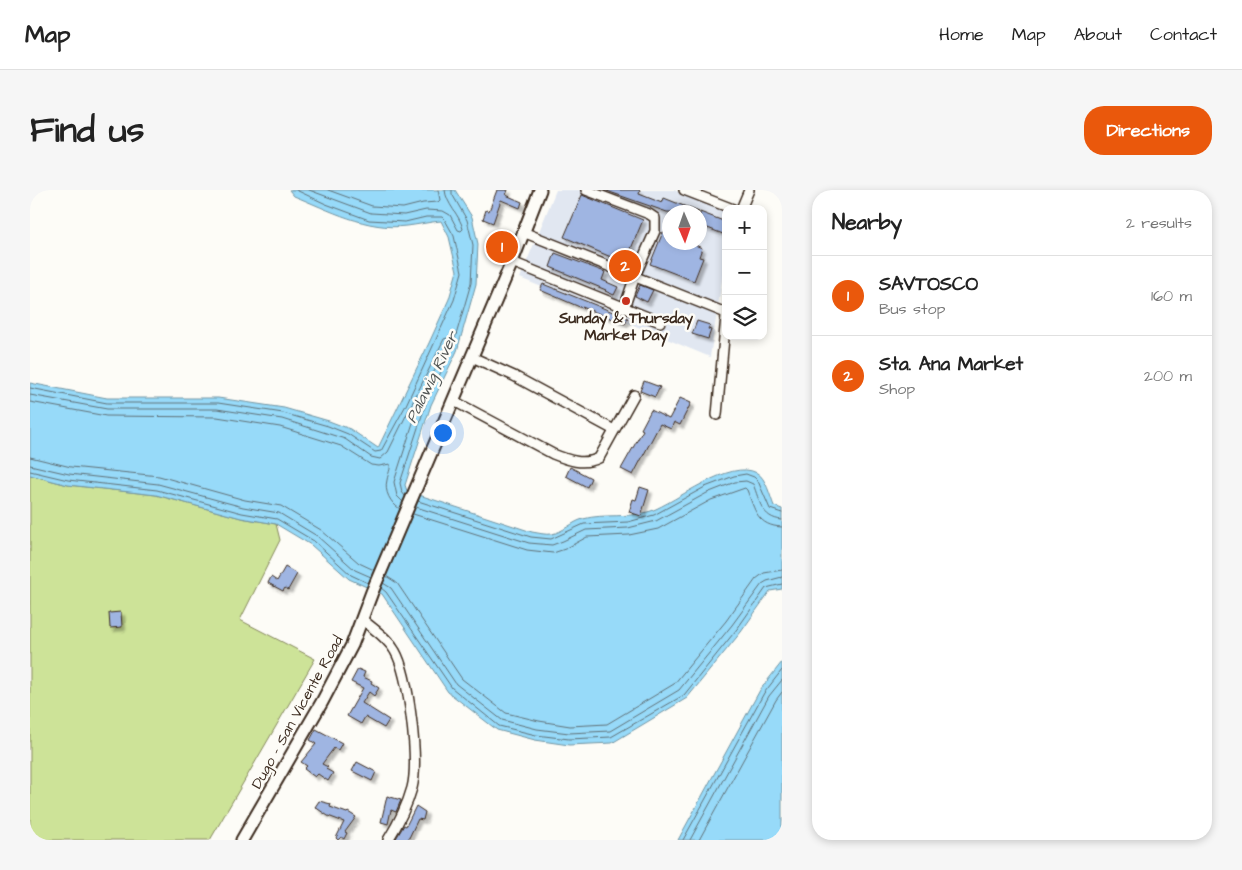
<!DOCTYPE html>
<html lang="en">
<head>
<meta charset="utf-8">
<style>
  :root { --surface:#fff; --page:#f6f6f6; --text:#222; --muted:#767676; --line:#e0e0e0; --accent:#ea580c }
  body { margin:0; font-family:"Architects Daughter",sans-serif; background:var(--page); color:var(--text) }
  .controls { position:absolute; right:15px; top:15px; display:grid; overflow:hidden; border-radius:10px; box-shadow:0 2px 8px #0003 }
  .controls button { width:45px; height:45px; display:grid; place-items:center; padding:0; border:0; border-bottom:1px solid var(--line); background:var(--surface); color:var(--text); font:25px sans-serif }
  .compass { position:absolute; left:632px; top:15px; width:45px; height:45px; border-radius:50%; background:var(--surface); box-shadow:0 2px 8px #0003; rotate:178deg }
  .you { position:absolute; left:412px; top:242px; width:18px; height:18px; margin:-12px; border:4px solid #fff; border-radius:50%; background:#1a73e8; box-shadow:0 0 0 8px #1a73e833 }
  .badge { display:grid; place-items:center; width:32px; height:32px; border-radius:50%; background:var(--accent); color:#fff; font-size:16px; font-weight:700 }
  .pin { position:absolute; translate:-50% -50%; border:2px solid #fff; box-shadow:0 1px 5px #0006 }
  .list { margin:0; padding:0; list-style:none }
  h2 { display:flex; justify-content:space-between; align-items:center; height:65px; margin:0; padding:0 20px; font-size:21px }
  h2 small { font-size:16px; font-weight:400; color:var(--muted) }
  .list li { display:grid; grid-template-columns:32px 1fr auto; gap:15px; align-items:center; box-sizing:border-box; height:80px; padding:0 20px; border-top:1px solid var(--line) }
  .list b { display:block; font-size:19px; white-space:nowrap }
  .list p { margin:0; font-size:16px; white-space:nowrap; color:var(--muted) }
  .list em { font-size:16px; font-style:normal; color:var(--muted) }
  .icon { flex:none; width:28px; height:28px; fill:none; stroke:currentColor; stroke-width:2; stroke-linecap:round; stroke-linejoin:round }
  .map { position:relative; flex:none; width:752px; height:650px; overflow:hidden; border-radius:20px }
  header { display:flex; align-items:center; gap:30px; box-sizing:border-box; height:70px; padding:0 25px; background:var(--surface); border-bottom:1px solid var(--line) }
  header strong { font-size:24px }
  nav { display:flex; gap:28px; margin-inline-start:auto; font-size:18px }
  .intro { display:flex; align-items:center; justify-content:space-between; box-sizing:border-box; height:120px; padding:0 30px }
  h1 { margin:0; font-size:35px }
  .button { padding:12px 22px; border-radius:20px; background:var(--accent); color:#fff; font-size:18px; font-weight:700 }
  main { display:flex; gap:30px; padding:0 30px }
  aside { flex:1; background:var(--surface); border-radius:20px; box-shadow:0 2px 8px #0003 }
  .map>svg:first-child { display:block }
  .built { fill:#e1e7f1; fill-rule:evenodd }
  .green { fill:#cde398; stroke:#84865b }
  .water { fill:#97daf9; stroke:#7294a1 }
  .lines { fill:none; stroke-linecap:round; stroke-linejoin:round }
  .shore { stroke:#607076; stroke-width:1 }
  .building { fill:#9fb5e2; stroke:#3b2a1e; filter:url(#shadow) }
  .minor-casing { stroke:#3b2a1e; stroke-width:12 }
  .major-casing { stroke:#3b2a1e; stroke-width:15 }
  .minor { stroke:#fdfcf7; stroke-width:9 }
  .major { stroke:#fdfcf7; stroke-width:11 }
  .poi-dot { fill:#c8321e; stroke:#fdfcf7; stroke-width:2 }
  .labels { text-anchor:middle; stroke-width:5; stroke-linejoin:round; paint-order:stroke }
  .poi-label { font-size:15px; font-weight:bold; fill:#3b2a1e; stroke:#fdfcf7 }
  .street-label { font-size:15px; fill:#3b2a1e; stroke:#fdfcf7 }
  .water-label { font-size:16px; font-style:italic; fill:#525655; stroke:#fdfcf7 }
</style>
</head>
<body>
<header>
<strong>Map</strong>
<nav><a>Home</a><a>Map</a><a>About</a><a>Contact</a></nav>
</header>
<div class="intro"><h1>Find us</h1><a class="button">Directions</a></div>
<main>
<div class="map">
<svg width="752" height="650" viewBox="0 0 752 650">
  <defs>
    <filter id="shadow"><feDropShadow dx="3.5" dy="3.5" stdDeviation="1" flood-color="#0004"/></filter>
  </defs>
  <rect width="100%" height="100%" fill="#fdfcf7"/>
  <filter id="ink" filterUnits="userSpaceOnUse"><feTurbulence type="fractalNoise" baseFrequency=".02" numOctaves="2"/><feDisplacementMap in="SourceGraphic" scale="10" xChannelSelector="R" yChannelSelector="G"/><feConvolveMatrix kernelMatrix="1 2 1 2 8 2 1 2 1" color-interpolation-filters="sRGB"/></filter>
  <g filter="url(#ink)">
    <path class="built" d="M526 0H644L696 21V64L680 167 490 88ZM640 22H670V52H640Z"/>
    <polygon class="green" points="0,285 38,295 126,305 211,328 246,334 250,350 210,430 285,469 180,650 0,650"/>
    <g class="water">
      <path d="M259 0H425L442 27 448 54 446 94 427 161 401 215 375 295 377 301 502 342C509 343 515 345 522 344 533 342 542 332 553 329 575 323 597 329 621 321 646 312 700 268 727 283 736 288 740 306 744 316L752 319V399L740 401 711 442 657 508 582 553 539 555 505 550 467 540 418 502 352 404 319 389 281 355 246 334 211 328 126 305 38 295 0 285V193L77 208H188L254 218 299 231 320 239 348 258 399 153 419 109 427 81 419 47 411 31C398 32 388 35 376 36 337 41 299 20 264 6Z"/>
      <polygon points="752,472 752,650 648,650 730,500"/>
    </g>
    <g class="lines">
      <g class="shore">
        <path d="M279 0 341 23 374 25 396 20 413 21 420 25 428 40 431 41 433 39C430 25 416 14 415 0"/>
        <polyline points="298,0 342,16 373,18 393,13 408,12 410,10 408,0"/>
        <polyline points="0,198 77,213 188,213 253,223 298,236 318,244 345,262 351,261 376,215 424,110 432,82 424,46 415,30 412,27 396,27 375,32 339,30 296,14 266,0"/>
        <polyline points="0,205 77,219 187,219 252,229 315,249 341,267 350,269 358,262 414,149 417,148 418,150 416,157 390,211 364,292 367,306 373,312"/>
        <path d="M0 212 76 226 187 227 250 237 311 256 341 275 349 276 360 274C361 279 358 284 357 290 354 301 360 313 370 319"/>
        <polyline points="0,267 41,277 129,286 215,310 251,316 291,340 329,373 344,380"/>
        <polyline points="0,275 39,284 128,294 213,317 249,323 287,346 325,380 341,387"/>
        <polyline points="0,281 38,290 127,300 212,323 247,329 284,351 321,385 338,393"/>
        <polyline points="375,306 372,302 370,293 396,213 422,159 441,93 443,55 437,30 422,4 422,0"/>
        <polyline points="388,311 501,347 521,349 554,334 598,332 624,325 675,297 704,286 716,284 724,287 728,291 740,319 752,323"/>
        <path d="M386 317 499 353 522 355 533 351 556 340 598 338 626 331 677 303 705 292 716 291 723 294C730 311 731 328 752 330"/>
        <path d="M383 324 497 360 523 363 535 359 557 347 599 345 628 339 681 310 715 298 717 300C725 320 727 336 752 337"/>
        <polyline points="356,386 367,393 432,489 476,523 509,531 540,536 577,534 644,494 696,431 726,389 734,383 752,380"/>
        <polyline points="353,393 361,398 426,494 472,530 507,539 539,543 580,541 649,500 702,435 732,394 737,391 752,387"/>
        <polyline points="351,398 356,402 422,498 469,536 506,545 539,549 581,547 654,505 707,439 736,398 752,394"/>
        <polyline points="653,650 734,503 752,480"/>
        <polyline points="660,650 739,506 752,490"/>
        <polyline points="669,650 746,510 752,502"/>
      </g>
    </g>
    <g class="building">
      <polygon points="467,0 478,0 476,5 492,12 490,18 471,10 463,33 453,29 456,20 459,21"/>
      <polygon points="574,0 610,0 609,4 632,13 634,8 669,22 637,22"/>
      <polygon points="552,5 613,30 595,73 534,47"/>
      <polygon points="670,22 696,32 693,44 670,35"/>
      <polygon points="633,42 640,45 640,52 658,52 672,58 669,67 673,68 664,91 620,74"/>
      <polygon points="469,48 481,53 475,68 463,63"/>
      <polygon points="525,63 575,82 572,90 588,97 584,105 575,101 576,100 520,77"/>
      <polygon points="513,94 598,128 595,134 552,117 552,118 510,100"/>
      <polygon points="610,95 623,100 617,112 605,106"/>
      <polygon points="667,131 680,135 678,139 681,140 678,149 662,144"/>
      <polygon points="614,191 630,197 625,207 610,201"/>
      <polygon points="650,208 661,213 650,235 644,232 641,239 630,234 603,285 591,279 613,240 611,239 621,220 639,229"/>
      <polygon points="540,277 561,288 557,297 536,286"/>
      <polygon points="610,297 619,300 611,326 599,322 603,309 606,310"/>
      <polygon points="255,377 267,384 258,400 255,398 253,401 238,393 241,387 247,391"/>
      <polygon points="91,422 92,437 80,438 79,423"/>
      <polygon points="328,479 335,482 333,487 342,491 341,493 349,498 344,506 339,502 332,513 359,530 354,538 335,527 331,534 317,526 333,498 321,492"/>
      <polygon points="286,539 312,553 308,560 304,558 292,574 298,577 296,579 303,583 298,591 288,584 285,587 274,579 277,576 271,572 286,554 280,550"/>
      <polygon points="327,572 346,582 342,591 322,581"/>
      <polygon points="357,606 371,610 366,622 361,620 358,634 351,632"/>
      <polygon points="289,611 301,614 300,617 317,623 318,622 326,627 315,642 317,643 314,649 311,647 308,650 306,648 314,632 298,626 285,617"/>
      <polygon points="386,616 395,622 393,630 388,629 378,650 365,650 374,635 376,636"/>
    </g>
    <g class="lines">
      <g class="minor-casing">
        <g id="minor">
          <polyline points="556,0 619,24 625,28 625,41 605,86 594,118"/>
          <polyline points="654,0 703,19"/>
          <polyline points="711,19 719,0"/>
          <polyline points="493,42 696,123"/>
          <polyline points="482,72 630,132"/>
          <polyline points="442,167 484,186 584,240"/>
          <path d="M424 211 523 264C538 270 553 276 569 268L604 205"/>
          <polyline points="687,225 696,126"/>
          <path d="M332 429C343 439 358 448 365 461 379 485 389 571 382 598 377 616 368 634 358 650"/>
        </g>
      </g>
      <g class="major-casing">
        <polyline id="major" points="212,650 292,512 322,455 342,402 482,72 510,0"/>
      </g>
      <use href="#minor" class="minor"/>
      <use href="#major" class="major"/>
    </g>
  </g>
  <circle class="poi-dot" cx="596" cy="111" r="5"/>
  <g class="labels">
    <g class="poi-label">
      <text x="596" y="133">Sunday &amp; Thursday<tspan x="596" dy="17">Market Day</tspan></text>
    </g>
    <g class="street-label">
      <text transform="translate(267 522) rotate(-61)" y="5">Dugo – San Vicente Road</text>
    </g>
    <g class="water-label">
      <text transform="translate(401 187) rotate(-64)" y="6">Palawig River</text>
    </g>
  </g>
</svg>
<div class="controls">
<button>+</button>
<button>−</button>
<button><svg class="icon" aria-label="layers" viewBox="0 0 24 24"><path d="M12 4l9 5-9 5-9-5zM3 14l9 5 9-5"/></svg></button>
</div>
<svg class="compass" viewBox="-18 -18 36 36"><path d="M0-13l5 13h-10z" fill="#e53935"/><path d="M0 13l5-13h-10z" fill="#767676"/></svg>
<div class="you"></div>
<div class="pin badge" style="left:472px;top:57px">1</div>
<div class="pin badge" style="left:595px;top:76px">2</div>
</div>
<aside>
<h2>Nearby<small>2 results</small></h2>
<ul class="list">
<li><span class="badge">1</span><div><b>SAVTOSCO</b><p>Bus stop</p></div><em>160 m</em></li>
<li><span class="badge">2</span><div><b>Sta. Ana Market</b><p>Shop</p></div><em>200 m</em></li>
</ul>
</aside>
</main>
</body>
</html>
